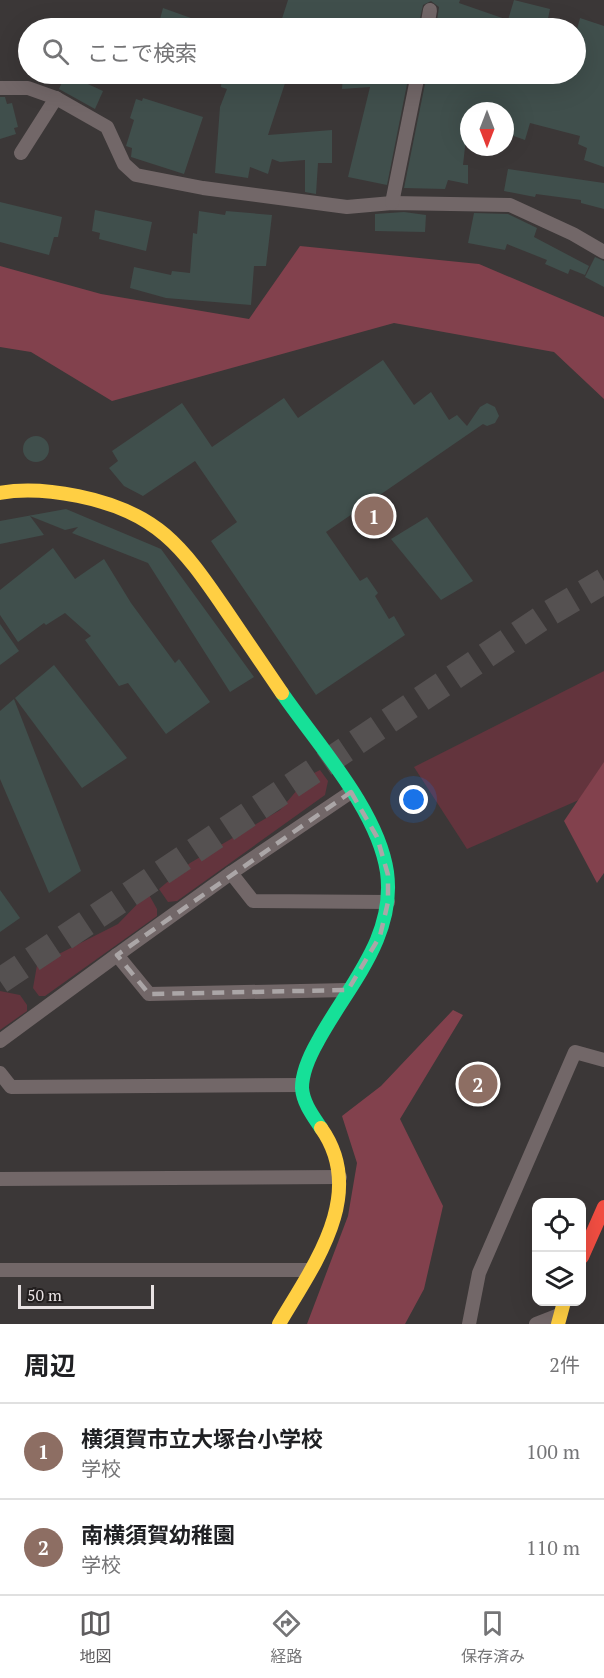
<!DOCTYPE html>
<html lang="ja">
<head>
<meta charset="utf-8">
<style>
  :root { --surface:#fff; --page:#f2f2f2; --text:#202124; --muted:#757577; --line:#e0e0e0; --accent:#5f5d5f }
  body { margin:0; font-family:"PT Serif","Noto Sans JP",serif; background:var(--page); color:var(--text) }
  .controls { position:absolute; right:18px; bottom:18px; display:grid; overflow:hidden; border-radius:12px; box-shadow:0 6px 24px #0002 }
  .controls button { width:54px; height:54px; display:grid; place-items:center; padding:0; border:0; border-bottom:2px solid var(--line); background:var(--surface); color:var(--text); font:30px sans-serif }
  .compass { position:absolute; left:460px; top:102px; width:54px; height:54px; border-radius:50%; background:var(--surface); box-shadow:0 6px 24px #0002; rotate:180deg }
  .scale { position:absolute; left:18px; bottom:15px; width:136px; box-sizing:border-box; padding-left:6px; border:3px solid #e8e2e3; border-top:0; font-size:16px; line-height:21px; white-space:nowrap; color:#e8e2e3; -webkit-text-stroke:4px #221e1e; paint-order:stroke }
  .you { position:absolute; left:414px; top:800px; width:21px; height:21px; margin:-15px; border:4px solid #fff; border-radius:50%; background:#1a73e8; box-shadow:0 0 0 9px #1a73e833 }
  .badge { display:grid; place-items:center; width:39px; height:39px; border-radius:50%; background:var(--accent); color:#fff; font-size:20px; font-weight:700 }
  .pin { position:absolute; translate:-50% -50%; border:3px solid #fff; box-shadow:0 2px 6px #0006 }
  .list { margin:0; padding:0; list-style:none }
  h2 { display:flex; justify-content:space-between; align-items:center; height:78px; margin:0; padding:0 24px; font-size:26px }
  h2 small { font-size:20px; font-weight:400; color:var(--muted) }
  .list li { display:grid; grid-template-columns:39px 1fr auto; gap:18px; align-items:center; box-sizing:border-box; height:96px; padding:0 24px; border-top:2px solid var(--line) }
  .list b { display:block; font-size:22px; white-space:nowrap }
  .list p { margin:0; font-size:20px; white-space:nowrap; color:var(--muted) }
  .list em { font-size:20px; font-style:normal; color:var(--muted) }
  .icon { flex:none; width:33px; height:33px; fill:none; stroke:currentColor; stroke-width:2; stroke-linecap:round; stroke-linejoin:round }
  .map { position:relative; flex:none; width:604px; height:1324px; overflow:hidden }
  .search { position:absolute; background:var(--surface); box-shadow:0 6px 24px #0002; left:18px; right:18px; top:18px; height:66px; display:flex; align-items:center; gap:15px; box-sizing:border-box; padding:0 21px; border-radius:33px; color:var(--muted); font-size:22px }
  .sheet { height:270px; background:var(--surface) }
  nav { display:flex; justify-content:space-around; align-items:center; box-sizing:border-box; height:84px; border-top:2px solid var(--line); background:var(--surface); font-size:16px; color:var(--muted) }
  nav a { display:grid; justify-items:center; gap:3px }
  nav .on { color:var(--accent) }
  .map>svg:first-child { display:block }
  .green { fill:#63343d }
  .forest { fill:#82414d }
  .building { fill:#404f4c }
  .lines { fill:none; stroke-linecap:round; stroke-linejoin:round }
  .highway-tunnel { stroke:#555151; stroke-width:26; stroke-dasharray:26 13; stroke-linecap:butt }
  .street { stroke:#726768; stroke-width:14 }
  .fast { stroke:#16e098; stroke-width:14 }
  .slow { stroke:#ffcf43; stroke-width:14 }
  .jam { stroke:#f24e42; stroke-width:14 }
  .marked { fill:none; stroke:#aba6a7; stroke-width:4.5; stroke-dasharray:12 8; stroke-linejoin:round }
</style>
</head>
<body>
<div class="map">
<svg width="604" height="1324" viewBox="0 0 604 1324">
  <rect width="100%" height="100%" fill="#3b3737"/>
  <g class="green">
    <polygon points="604,671 604,789 467,849 414,767"/>
    <polygon points="320,770 328,781 325,795 177,901 168,902 159,889 190,863 280,810 310,775"/>
    <polygon points="148,893 157,909 157,916 45,996 39,996 33,988 37,965 118,924"/>
    <polygon points="0,991 20,995 27,1005 27,1011 0,1030"/>
  </g>
  <g class="forest">
    <polygon points="300,246 479,264 604,317 604,399 554,352 394,323 112,401 31,352 0,347 0,266 101,294 249,319"/>
    <polygon points="604,762 604,873 597,883 564,821"/>
    <polygon points="453,1010 463,1015 400,1119 443,1206 424,1289 405,1324 307,1324 348,1216 357,1163 342,1116 381,1086"/>
  </g>
  <g class="building">
    <polygon points="288,0 460,0 459,3 508,20 514,0 550,9 546,28 436,28 439,7 431,1 423,5 418,28 279,28"/>
    <polygon points="163,8 216,27 216,28 175,28 159,23"/>
    <polygon points="580,18 604,26 604,167 584,160 587,148 578,144 580,136 530,123 525,140 505,133 505,111 469,111 463,165 468,165 468,184 448,180 445,189 404,188 427,74 576,74 576,33"/>
    <polygon points="66,74 103,91 95,109 59,89"/>
    <polygon points="222,74 288,74 268,135 332,130 332,163 318,163 316,194 305,192 305,160 280,162 272,159 268,174 250,167 248,178 215,173 220,107 227,89 221,87"/>
    <polygon points="343,74 409,74 387,185 348,177 370,87 342,89"/>
    <polygon points="0,97 5,97 7,104 12,103 18,127 14,128 16,134 0,139"/>
    <polygon points="143,98 203,117 184,174 131,157 132,148 126,146 134,120 130,118 136,99 142,101"/>
    <polygon points="508,169 604,183 604,209 581,203 581,200 536,194 535,197 504,191"/>
    <polygon points="0,202 62,217 58,237 54,237 49,255 0,242"/>
    <polygon points="95,210 152,222 146,251 99,239 100,233 92,231"/>
    <polygon points="199,211 225,215 226,211 272,215 266,266 254,266 251,305 166,298 130,288 134,267 171,275 172,271 190,273 193,233 197,234"/>
    <polygon points="404,212 426,215 425,232 375,231 375,214"/>
    <polygon points="474,213 508,214 537,228 534,237 589,266 585,275 570,269 568,274 545,264 547,260 507,244 505,250 468,243"/>
    <polygon points="595,257 604,261 604,287 585,277"/>
    <polygon points="383,360 414,405 431,392 449,420 457,415 467,426 480,407 487,403 495,407 499,416 495,423 487,426 483,424 326,532 360,581 367,577 378,593 375,596 389,619 394,616 405,635 316,695 211,541 237,522 195,461 143,496 124,486 109,468 118,461 112,451 182,403 212,447 284,398 298,418"/>
    <circle cx="36" cy="449" r="13"/>
    <polygon points="66,509 161,549 254,677 230,692 148,563 72,533 78,527 65,530 30,516 44,535 0,544 0,521"/>
    <polygon points="427,517 473,581 441,600 391,539"/>
    <polygon points="53,548 75,579 104,559 131,603 175,663 179,659 210,702 166,734 128,683 119,686 85,640 91,636 65,613 46,625 44,623 18,642 0,615 0,590"/>
    <polygon points="0,624 19,651 0,665"/>
    <polygon points="54,665 127,758 82,788 15,698"/>
    <polygon points="14,699 81,871 49,893 0,779 0,711"/>
    <polygon points="0,890 20,918 0,932"/>
  </g>
  <g class="lines">
    <polyline class="highway-tunnel" points="0,981 548,614 604,581"/>
    <g class="street">
      <polyline points="427,28 430,10"/>
      <polyline points="0,88 28,88 56,98 107,127 124,164 136,175 203,188 347,207 392,203 510,205 573,234 604,252"/>
      <polyline points="21,153 56,98"/>
      <polyline points="392,203 418,74"/>
      <polyline points="231,873 351,792"/>
      <polyline points="117,955 231,873 253,901 388,902"/>
      <polyline points="0,1041 117,955 149,994 348,990"/>
      <polyline points="0,1073 11,1087 302,1085"/>
      <polyline points="0,1179 340,1177"/>
      <polyline points="0,1270 310,1270"/>
      <polyline points="469,1324 479,1273 575,1052 604,1060"/>
      <polyline points="536,1324 559,1315"/>
    </g>
    <path class="fast" d="M282 693C317 744 378 810 387 872 396 938 347 987 318 1041 310 1055 302 1071 302 1088 303 1103 313 1116 321 1128"/>
    <g class="slow">
      <path d="M0 493C25 488 53 491 78 496 157 512 182 546 225 609 244 637 263 665 282 693"/>
      <path d="M279 1324C313 1266 368 1194 321 1128"/>
      <polyline points="558,1324 564,1302"/>
    </g>
    <polyline class="jam" points="582,1257 604,1207"/>
  </g>
  <path class="marked" d="M351 792 377 837 388 875V902L380 936 348 990 149 994 117 955Z"/>
</svg>
<div class="controls">
<button><svg class="icon" aria-label="locate" viewBox="0 0 24 24"><circle cx="12" cy="12" r="6"/><path d="M12 2v4M12 18v4M2 12h4M18 12h4"/></svg></button>
<button><svg class="icon" aria-label="layers" viewBox="0 0 24 24"><path d="M12 4l9 5-9 5-9-5zM3 14l9 5 9-5"/></svg></button>
</div>
<svg class="compass" viewBox="-18 -18 36 36"><path d="M0-13l5 13h-10z" fill="#e53935"/><path d="M0 13l5-13h-10z" fill="#757577"/></svg>
<div class="scale">50 m</div>
<div class="you"></div>
<div class="pin badge" style="left:374px;top:516px;background:#8d6e63">1</div>
<div class="pin badge" style="left:478px;top:1084px;background:#8d6e63">2</div>
<div class="search"><svg class="icon" aria-label="search" viewBox="0 0 24 24"><circle cx="10" cy="10" r="6"/><path d="M15 15l6 6"/></svg>ここで検索</div>
</div>
<section class="sheet">
<h2>周辺<small>2件</small></h2>
<ul class="list">
<li><span class="badge" style="background:#8d6e63">1</span><div><b>横須賀市立大塚台小学校</b><p>学校</p></div><em>100 m</em></li>
<li><span class="badge" style="background:#8d6e63">2</span><div><b>南横須賀幼稚園</b><p>学校</p></div><em>110 m</em></li>
</ul>
</section>
<nav>
<a class="on"><svg class="icon" aria-label="map" viewBox="0 0 24 24"><path d="M3 6l6-2 6 2 6-2v14l-6 2-6-2-6 2zM9 4v14M15 6v14"/></svg>地図</a>
<a><svg class="icon" aria-label="directions" viewBox="0 0 24 24"><path d="M12 3l9 9-9 9-9-9zM9 14v-3h6M13 9l2 2-2 2"/></svg>経路</a>
<a><svg class="icon" aria-label="saved" viewBox="0 0 24 24"><path d="M7 4h10v16l-5-4-5 4z"/></svg>保存済み</a>
</nav>
</body>
</html>
